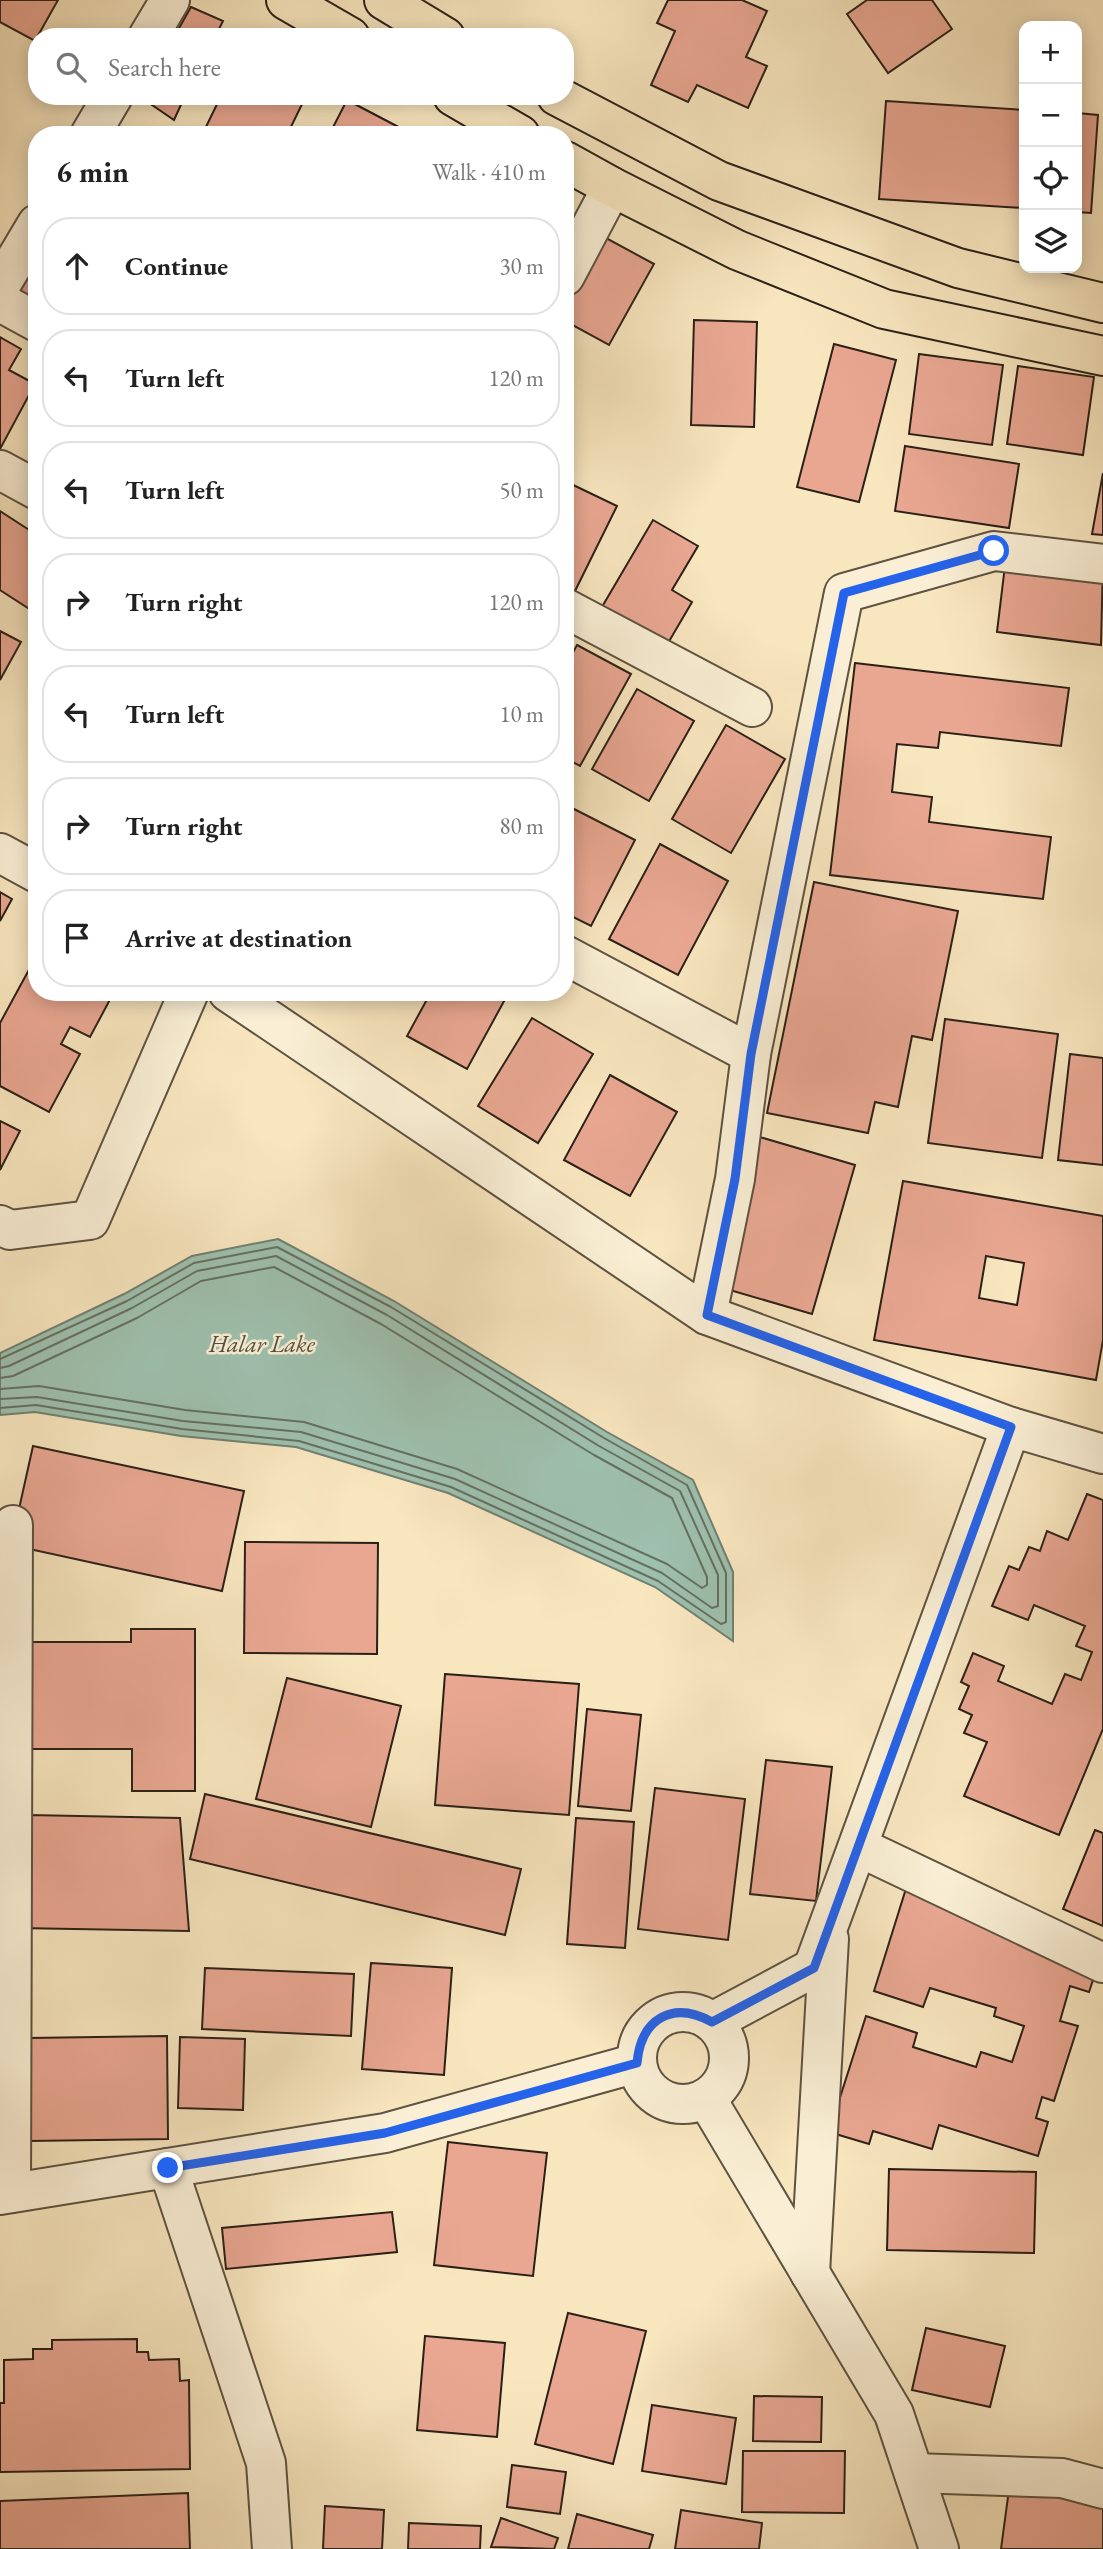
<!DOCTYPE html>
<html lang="en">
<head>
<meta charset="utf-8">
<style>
  :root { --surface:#fff; --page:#f2f2f2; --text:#222; --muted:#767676; --line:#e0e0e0 }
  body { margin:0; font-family:"EB Garamond",serif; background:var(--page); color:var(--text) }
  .controls { position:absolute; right:21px; top:21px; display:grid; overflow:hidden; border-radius:14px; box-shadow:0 4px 18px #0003 }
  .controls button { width:63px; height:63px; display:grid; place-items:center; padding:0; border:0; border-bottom:2px solid var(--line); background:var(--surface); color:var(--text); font:35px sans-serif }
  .stop { position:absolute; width:21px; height:21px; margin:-16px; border:5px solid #2563eb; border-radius:50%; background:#fff }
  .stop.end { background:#2563eb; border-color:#fff; box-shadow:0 2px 7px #0008 }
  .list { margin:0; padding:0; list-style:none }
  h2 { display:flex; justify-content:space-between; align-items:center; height:91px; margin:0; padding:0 28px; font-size:30px }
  h2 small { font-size:23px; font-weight:400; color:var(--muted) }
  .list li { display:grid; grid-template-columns:46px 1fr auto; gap:21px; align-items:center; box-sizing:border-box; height:98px; margin:0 14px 14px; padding:0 14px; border:2px solid var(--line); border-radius:28px }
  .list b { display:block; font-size:26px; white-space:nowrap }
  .list em { font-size:23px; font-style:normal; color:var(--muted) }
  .icon { flex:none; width:38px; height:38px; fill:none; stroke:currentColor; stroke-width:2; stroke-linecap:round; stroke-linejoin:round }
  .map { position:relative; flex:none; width:1103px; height:2549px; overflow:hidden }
  .search { position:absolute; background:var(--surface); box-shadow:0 4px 18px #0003; left:28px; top:28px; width:546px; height:77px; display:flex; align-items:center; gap:18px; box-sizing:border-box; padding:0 24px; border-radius:28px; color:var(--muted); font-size:26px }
  .panel { position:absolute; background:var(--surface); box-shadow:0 4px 18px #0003; left:28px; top:126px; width:546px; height:875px; border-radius:28px }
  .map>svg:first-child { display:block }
  .water { fill:#9ec0ae; stroke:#708072; stroke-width:2 }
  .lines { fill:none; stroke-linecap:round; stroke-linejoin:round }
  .shore { stroke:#647062; stroke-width:2 }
  .building { fill:#e9a792; stroke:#2b2017; stroke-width:2; fill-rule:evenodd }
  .minor-casing { stroke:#5e5241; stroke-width:42 }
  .major-casing { stroke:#2b2017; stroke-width:42 }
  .minor { stroke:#faefd5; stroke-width:38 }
  .major { stroke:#f8e6bf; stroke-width:38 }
  .route { stroke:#2563eb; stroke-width:9 }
  .labels { text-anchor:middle; stroke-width:5; stroke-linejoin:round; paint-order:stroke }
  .water-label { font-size:24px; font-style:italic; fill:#4e5044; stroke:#faefd5 }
</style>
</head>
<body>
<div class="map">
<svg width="1103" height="2549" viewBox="0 0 1103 2549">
  <rect width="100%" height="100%" fill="#f8e6bf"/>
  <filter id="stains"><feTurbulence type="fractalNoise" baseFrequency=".00286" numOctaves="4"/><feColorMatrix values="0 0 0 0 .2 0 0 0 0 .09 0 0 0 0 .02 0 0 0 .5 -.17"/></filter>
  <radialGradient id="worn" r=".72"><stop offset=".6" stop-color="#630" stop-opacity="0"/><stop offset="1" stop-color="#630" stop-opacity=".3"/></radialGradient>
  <polygon class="water" points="278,1239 394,1301 607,1432 693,1480 733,1572 733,1641 655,1587 448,1493 296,1447 181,1436 35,1412 0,1415 0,1353 124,1294 192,1256"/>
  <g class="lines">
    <g class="shore">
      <polyline points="0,1359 127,1301 194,1263 277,1247 391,1307 604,1438 687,1485 726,1573 726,1622 721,1624 658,1581 451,1487 299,1441 182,1429 36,1405 0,1408"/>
      <polyline points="0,1368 9,1366 132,1308 197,1271 276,1256 387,1315 599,1446 680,1491 718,1575 718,1606 712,1608 662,1573 455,1479 301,1432 183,1421 37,1397 0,1399"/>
      <polyline points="0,1378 13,1376 137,1318 201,1281 274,1267 381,1324 594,1455 672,1498 707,1577 707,1585 702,1588 667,1564 457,1469 304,1422 185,1410 39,1386 0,1389"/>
    </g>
  </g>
  <g class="building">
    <polygon points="0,0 58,0 35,41 0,22"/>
    <polygon points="668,0 742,0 767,11 746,57 767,66 748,108 697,85 688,102 651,85 675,31 657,23"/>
    <polygon points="867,0 932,0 952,29 888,73 847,14"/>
    <polygon points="191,7 223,21 215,37 174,37"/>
    <polygon points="139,96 185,96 174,120"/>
    <polygon points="221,96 306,96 287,135 202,135"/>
    <polygon points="347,100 410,133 409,135 329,135"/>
    <polygon points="886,101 1024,110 1024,208 879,199"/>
    <polygon points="1077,113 1098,115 1091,213 1077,212"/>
    <polygon points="593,231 654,264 609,345 565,321 565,281"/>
    <polygon points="37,269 37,311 15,292"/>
    <polygon points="694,320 757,322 754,427 691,425"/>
    <polygon points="0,337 21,349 9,370 35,384 0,449"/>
    <polygon points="834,344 896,360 859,502 797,487"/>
    <polygon points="919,354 1003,365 992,445 909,434"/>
    <polygon points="1018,366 1094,377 1083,455 1007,444"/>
    <polygon points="905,446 1019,464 1009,528 895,511"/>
    <polygon points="1103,473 1103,535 1092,534"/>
    <polygon points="569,483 617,506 574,593 565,588 565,491"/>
    <polygon points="0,511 37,535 37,608 34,612 0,590"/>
    <polygon points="653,520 698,546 672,590 692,602 664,650 599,612"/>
    <polygon points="1007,549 1103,561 1101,645 997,632"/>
    <polygon points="0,631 21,642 0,680"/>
    <polygon points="577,645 631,674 580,766 565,758 565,667"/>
    <polygon points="855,663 1069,688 1061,746 940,732 938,748 897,744 892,792 932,797 929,822 1051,837 1043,899 830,875"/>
    <polygon points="637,689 694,721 649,801 592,769"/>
    <polygon points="726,725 785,759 731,853 672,819"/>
    <polygon points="574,809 635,840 591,926 565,913 565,826"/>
    <polygon points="660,844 728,881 678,975 609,939"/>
    <polygon points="814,882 958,911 932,1040 912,1036 898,1107 875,1102 868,1133 767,1113"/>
    <polygon points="0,892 12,899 0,921"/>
    <polygon points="37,955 37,992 114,992 90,1037 70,1027 61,1044 80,1054 49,1112 0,1086 0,1023"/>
    <polygon points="431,992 509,992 467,1069 407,1036"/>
    <polygon points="532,1018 593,1054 538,1143 478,1106"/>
    <polygon points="945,1019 1058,1034 1042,1158 928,1143"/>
    <polygon points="1070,1054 1103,1058 1103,1165 1058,1160"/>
    <polygon points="610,1075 677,1112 630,1196 564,1160"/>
    <polygon points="0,1121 20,1131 0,1170"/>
    <polygon points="743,1132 855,1165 812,1314 699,1281"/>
    <path d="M903 1181 1103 1216V1340L1096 1380 874 1340ZM986 1256 1024 1263 1017 1305 979 1298Z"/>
    <polygon points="33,1446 244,1491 222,1591 11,1545"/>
    <polygon points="1087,1494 1103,1500 1103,1729 1059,1835 964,1796 987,1742 964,1733 972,1715 959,1709 969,1686 961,1682 973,1653 1004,1666 998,1681 1052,1704 1065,1674 1081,1680 1092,1652 1076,1646 1085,1626 1034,1605 1028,1620 992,1606 1009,1566 1019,1570 1029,1547 1040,1551 1047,1531 1068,1540"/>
    <polygon points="245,1542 378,1543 377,1654 244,1653"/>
    <polygon points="131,1629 195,1629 195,1791 132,1791 132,1749 17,1749 17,1642 131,1642"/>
    <polygon points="445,1674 579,1684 569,1815 435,1805"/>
    <polygon points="287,1678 401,1706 371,1827 256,1799"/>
    <polygon points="587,1709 641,1715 631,1811 578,1806"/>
    <polygon points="766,1760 832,1767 816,1901 750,1894"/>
    <polygon points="655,1788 745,1799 728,1940 638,1929"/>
    <polygon points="205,1794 521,1869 505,1935 190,1859"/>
    <polygon points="28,1815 180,1818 189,1931 17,1928"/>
    <polygon points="576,1818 634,1822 625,1948 567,1944"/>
    <polygon points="1095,1830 1103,1833 1103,1926 1063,1909"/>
    <polygon points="909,1879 1097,1968 1089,1992 1070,1986 1060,2021 1078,2026 1054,2101 1042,2097 1036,2118 1048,2122 1038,2156 939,2125 932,2149 873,2131 869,2144 829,2132 866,2016 917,2033 913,2047 976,2067 981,2052 1012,2062 1024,2026 994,2016 996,2008 930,1988 923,2007 874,1991"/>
    <polygon points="371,1963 452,1968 444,2075 362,2069"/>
    <polygon points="205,1968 354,1974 351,2036 202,2029"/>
    <polygon points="167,2036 168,2139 29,2141 28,2038"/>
    <polygon points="180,2037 245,2039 243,2110 178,2108"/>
    <polygon points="448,2142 547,2153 533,2276 434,2265"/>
    <polygon points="889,2169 1036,2172 1034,2253 887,2250"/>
    <polygon points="392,2212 397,2252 226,2269 222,2228"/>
    <polygon points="568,2313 646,2331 613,2464 535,2444"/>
    <polygon points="926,2328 1005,2346 990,2407 912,2390"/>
    <polygon points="425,2336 505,2343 497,2437 417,2430"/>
    <polygon points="137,2339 137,2352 148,2352 149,2360 179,2359 180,2381 189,2380 190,2469 0,2472 0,2403 4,2403 4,2360 33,2359 33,2349 52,2349 52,2340"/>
    <polygon points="754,2396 822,2397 821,2442 753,2441"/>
    <polygon points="652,2405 736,2418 726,2484 642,2471"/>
    <polygon points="743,2451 845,2451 844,2513 742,2512"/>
    <polygon points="512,2465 566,2472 560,2514 507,2507"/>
    <polygon points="1010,2482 1103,2495 1103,2549 1001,2549"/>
    <polygon points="188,2493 190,2549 0,2549 0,2501"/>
    <polygon points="325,2506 384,2510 382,2549 323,2549"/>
    <polygon points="681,2510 762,2523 759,2549 675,2549"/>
    <polygon points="577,2514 653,2535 649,2549 568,2549"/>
    <polygon points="501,2518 558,2538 554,2549 491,2547"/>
    <polygon points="409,2523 481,2526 480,2549 408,2549"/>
  </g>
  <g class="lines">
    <g class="minor-casing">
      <g id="minor">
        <polyline points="148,37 170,0"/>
        <polyline points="90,135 113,96"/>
        <polyline points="565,276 612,187"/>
        <polyline points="0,286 37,224"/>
        <polyline points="0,302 37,322"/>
        <polyline points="0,470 37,490"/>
        <polyline points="565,608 752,707"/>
        <polyline points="0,853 37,873"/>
        <polyline points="565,955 751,1054 735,1179 707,1315"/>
        <polyline points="228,992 707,1315 1011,1427 1103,1454"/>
        <polyline points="751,1054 844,593 994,551 1103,564"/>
        <polyline points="0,1225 10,1230 90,1220 189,992"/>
        <polyline points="859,1847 1103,1963"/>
        <circle cx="683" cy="2058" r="46"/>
        <polyline points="712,2022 813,1968 1011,1427"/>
        <polyline points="706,2098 894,2414 939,2549"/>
        <polyline points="168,2168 266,2463 272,2549"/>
        <polyline points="11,2193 13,1525"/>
        <polyline points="0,2195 385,2133 637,2063"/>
        <polyline points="810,2273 829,1939"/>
        <polyline points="914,2473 1062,2478 1103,2489"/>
      </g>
    </g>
    <g class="major-casing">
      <g id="major">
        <polyline points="286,0 350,37"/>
        <polyline points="384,0 445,37"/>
        <polyline points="453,96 520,135"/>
        <polyline points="557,96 719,181 958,268 1103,303"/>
        <polyline points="565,161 612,187 737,250 884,309 1103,356"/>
      </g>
    </g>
    <use href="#minor" class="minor"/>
    <use href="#major" class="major"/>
  </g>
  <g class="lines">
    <path class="route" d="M168 2168 385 2133 637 2063C641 2019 672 2000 712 2022L814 1968 1011 1427 707 1315 735 1179 751 1054 844 593 994 551"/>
  </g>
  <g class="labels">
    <g class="water-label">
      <text x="262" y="1352">Halar Lake</text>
    </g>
  </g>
  <rect width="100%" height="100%" filter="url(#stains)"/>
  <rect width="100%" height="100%" fill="url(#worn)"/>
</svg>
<div class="controls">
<button>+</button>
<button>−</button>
<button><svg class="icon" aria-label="locate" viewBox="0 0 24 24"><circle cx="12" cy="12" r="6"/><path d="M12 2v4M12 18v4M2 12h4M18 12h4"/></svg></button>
<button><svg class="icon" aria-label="layers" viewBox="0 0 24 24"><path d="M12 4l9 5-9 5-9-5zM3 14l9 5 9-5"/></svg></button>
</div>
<div class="stop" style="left:994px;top:551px"></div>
<div class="stop end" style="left:168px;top:2168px"></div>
<div class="search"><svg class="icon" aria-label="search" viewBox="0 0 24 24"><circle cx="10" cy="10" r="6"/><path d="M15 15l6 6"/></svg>Search here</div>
<section class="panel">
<h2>6 min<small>Walk · 410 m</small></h2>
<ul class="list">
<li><svg class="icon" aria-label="ahead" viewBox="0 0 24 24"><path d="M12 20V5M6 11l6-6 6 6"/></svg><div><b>Continue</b></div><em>30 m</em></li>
<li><svg class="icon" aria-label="left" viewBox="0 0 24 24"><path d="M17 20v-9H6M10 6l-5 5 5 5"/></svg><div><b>Turn left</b></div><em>120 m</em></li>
<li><svg class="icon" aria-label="left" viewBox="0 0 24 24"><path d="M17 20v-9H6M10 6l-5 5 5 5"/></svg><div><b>Turn left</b></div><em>50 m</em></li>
<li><svg class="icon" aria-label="right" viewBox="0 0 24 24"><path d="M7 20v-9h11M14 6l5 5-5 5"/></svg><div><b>Turn right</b></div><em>120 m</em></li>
<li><svg class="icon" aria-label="left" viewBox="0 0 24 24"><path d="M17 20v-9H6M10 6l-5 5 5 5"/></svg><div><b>Turn left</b></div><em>10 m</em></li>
<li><svg class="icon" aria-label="right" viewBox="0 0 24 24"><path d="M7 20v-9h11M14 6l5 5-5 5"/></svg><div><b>Turn right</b></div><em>80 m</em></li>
<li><svg class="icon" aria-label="arrive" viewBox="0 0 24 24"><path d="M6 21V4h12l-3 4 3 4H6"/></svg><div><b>Arrive at destination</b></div></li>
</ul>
</section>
</div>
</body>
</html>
